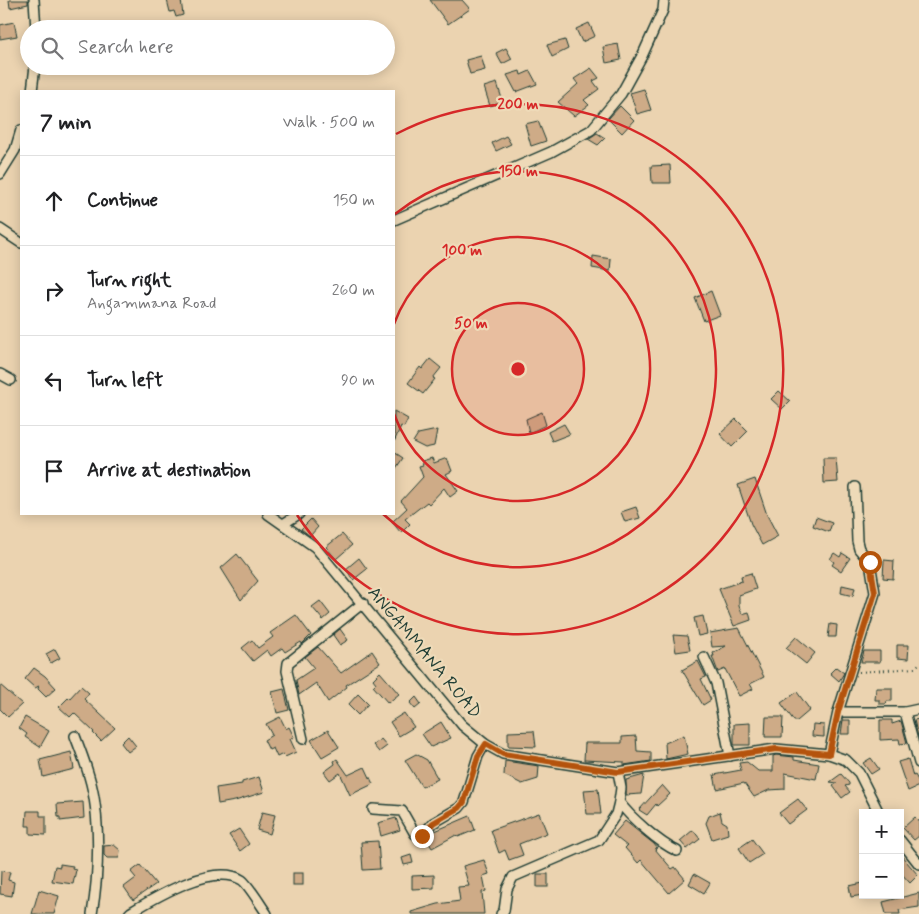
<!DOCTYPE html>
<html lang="en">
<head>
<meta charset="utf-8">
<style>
  :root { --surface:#fff; --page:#f6f6f6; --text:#202124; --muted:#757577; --line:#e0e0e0 }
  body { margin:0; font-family:Mynerve,sans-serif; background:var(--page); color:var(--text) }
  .controls { position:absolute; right:15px; bottom:15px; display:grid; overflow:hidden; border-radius:0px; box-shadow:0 2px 12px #0003 }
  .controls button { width:45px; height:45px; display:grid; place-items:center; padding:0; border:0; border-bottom:1px solid var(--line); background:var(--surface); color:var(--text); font:25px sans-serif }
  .stop { position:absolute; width:15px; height:15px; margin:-11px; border:4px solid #b45309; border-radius:50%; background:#fff }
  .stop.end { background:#b45309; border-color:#fff; box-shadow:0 1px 5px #0008 }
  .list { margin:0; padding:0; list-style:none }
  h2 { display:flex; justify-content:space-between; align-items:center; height:65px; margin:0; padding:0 20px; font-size:21px }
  h2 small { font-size:16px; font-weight:400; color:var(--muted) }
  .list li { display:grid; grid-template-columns:32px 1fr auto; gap:15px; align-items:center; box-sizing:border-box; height:90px; padding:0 20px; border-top:1px solid var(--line) }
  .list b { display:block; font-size:19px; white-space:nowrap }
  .list p { margin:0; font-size:16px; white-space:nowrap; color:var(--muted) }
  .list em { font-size:16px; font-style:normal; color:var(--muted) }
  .icon { flex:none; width:28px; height:28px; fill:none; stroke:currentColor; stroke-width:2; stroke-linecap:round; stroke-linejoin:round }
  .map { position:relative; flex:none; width:919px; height:914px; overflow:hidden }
  .search { position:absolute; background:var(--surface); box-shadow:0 2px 12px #0003; left:20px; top:20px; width:375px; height:55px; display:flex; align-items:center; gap:12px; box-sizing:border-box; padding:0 18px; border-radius:28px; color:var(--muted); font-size:19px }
  .panel { position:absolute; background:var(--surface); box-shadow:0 2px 12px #0003; left:20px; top:90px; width:375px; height:425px; border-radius:0px }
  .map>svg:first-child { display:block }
  .building { fill:#ceab87; stroke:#1f3d34 }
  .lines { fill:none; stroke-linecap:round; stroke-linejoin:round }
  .minor-casing { stroke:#1f3d34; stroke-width:12 }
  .path { stroke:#1f3d34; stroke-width:2; stroke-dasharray:1 4; stroke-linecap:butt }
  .minor { stroke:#eedab8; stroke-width:9 }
  .route { stroke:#b45309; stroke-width:6 }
  .ring { fill:none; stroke:#d62828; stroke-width:2.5 }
  .labels { text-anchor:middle; stroke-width:4.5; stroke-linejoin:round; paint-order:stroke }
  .street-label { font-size:18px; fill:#1f3d34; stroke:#eedab8 }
  .centre { fill:#d62828; stroke:#eedab8; stroke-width:2.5 }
  .ring-label { font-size:15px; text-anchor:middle; font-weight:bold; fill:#d62828; stroke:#eedab8; stroke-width:4.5; stroke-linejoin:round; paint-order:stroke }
</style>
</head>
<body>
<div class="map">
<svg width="919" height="914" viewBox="0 0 919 914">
  <rect width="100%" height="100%" fill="#ebd3b0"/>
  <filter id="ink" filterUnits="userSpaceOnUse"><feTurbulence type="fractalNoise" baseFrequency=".02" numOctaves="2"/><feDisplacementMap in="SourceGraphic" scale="10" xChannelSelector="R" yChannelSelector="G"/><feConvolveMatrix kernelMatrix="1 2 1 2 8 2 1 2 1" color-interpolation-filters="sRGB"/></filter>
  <g filter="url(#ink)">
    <g class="building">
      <polygon points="9,0 28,0 28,4 10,8"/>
      <polygon points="167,0 181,0 183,15 176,17 174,11 170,12"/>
      <polygon points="430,0 462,0 470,9 448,24"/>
      <polygon points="14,22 17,36 0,39 0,25"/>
      <polygon points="589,23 595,36 582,42 576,29"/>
      <polygon points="565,40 568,49 552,57 547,45"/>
      <polygon points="618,44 621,60 606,63 603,47"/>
      <polygon points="506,48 512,59 502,64 496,53"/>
      <polygon points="481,56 485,70 470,74 466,60"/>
      <polygon points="591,68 599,78 593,81 599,89 584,100 589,105 574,116 558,102 578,84 574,79"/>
      <polygon points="520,71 521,75 530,71 537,84 516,92 507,75"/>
      <polygon points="497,83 503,102 490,106 484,87"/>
      <polygon points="644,89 651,110 637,114 630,93"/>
      <polygon points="620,106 634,120 622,133 608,119"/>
      <polygon points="538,121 546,141 531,146 525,124"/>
      <polygon points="597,133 605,138 598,145 588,139"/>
      <polygon points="506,136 511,144 496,151 492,143"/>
      <polygon points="670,165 671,183 652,183 651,166"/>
      <polygon points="593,256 611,259 610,271 592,268"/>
      <polygon points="711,291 720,315 704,321 695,298"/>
      <polygon points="430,359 441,368 433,378 435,379 423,394 408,383 420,367 422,369"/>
      <polygon points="779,391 790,401 782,409 771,399"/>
      <polygon points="394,411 408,419 404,427 401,426 394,442"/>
      <polygon points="542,412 546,425 529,433 526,419"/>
      <polygon points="736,419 748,431 732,447 720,434"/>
      <polygon points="564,424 570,434 552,441 548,432"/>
      <polygon points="437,430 434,446 425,448 413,442 418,434"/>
      <polygon points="394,452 403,458 394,471"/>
      <polygon points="432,458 434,463 447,458 452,471 446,474 458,491 450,497 444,488 429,504 427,502 405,519 410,524 401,533 392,522 407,508 401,501 423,477 419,466 423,465 422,461"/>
      <polygon points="823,458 836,458 838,482 824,483"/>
      <polygon points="755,479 767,515 778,536 762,545 751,524 738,485"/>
      <polygon points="636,507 640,518 625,522 621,512"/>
      <polygon points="816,517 832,523 829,532 813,526"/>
      <polygon points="311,519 318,527 310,536 301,529"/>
      <polygon points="342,534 352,545 336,559 326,547"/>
      <polygon points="834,553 840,557 842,553 850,558 841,571 832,565 834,562 830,559"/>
      <polygon points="237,554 258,581 241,600 221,568"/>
      <polygon points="359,558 367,569 353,580 346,569"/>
      <polygon points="884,560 894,561 893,579 883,578"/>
      <polygon points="751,573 756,589 739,595 739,606 742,614 749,612 751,620 734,626 719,589 742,581 741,576"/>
      <polygon points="842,585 855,588 853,596 841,593"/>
      <polygon points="320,601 330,614 323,620 312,607"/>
      <polygon points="296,615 311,635 302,644 301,642 285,652 282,648 271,656 267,650 253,661 242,648 252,640 258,648 273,637 270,633"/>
      <polygon points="703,616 707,634 698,636 694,618"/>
      <polygon points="830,624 837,625 836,637 828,637"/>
      <polygon points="739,628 764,677 750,684 753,689 739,696 725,669 718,672 712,656 714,656 713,653 726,646 712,647 710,633"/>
      <polygon points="340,629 348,640 340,645 333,635"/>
      <polygon points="673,635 687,636 690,650 676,652"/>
      <polygon points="796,637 815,653 806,664 786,648"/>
      <polygon points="897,645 909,645 908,659 897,658"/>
      <polygon points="318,647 341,673 372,651 380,663 346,685 347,687 328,702 316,683 299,695 296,680 314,668 305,657"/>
      <polygon points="55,649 60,658 51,663 46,654"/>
      <polygon points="864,651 880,651 880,662 861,662"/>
      <polygon points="698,661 706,677 701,679 711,700 703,705 682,670"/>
      <polygon points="836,667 844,673 839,681 830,673"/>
      <polygon points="34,668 45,676 56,688 46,697 38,689 39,686 35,688 25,679"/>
      <polygon points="380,672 399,694 388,703 373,686 376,683 373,679"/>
      <polygon points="0,685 22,704 8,717 0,709"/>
      <polygon points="81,686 89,693 84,699 115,728 101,741 93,733 94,732 74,713 70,717 59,707 68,698 69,699"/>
      <polygon points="876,688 892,688 892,701 887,701 886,704 879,704 879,700 875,700"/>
      <polygon points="284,689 289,710 277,713 272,692"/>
      <polygon points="797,692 810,710 797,721 794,721 781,703"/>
      <polygon points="358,694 368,704 358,715 348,705"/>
      <polygon points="416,697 421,704 415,709 410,703"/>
      <polygon points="404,713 414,727 399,736 390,722"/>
      <polygon points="25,717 49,731 40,747 25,737 27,734 19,728"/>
      <polygon points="280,717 286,729 289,727 294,737 290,739 296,752 285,757 283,754 277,757 273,748 269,750 264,740 272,735 266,724"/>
      <polygon points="766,717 783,717 782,737 765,737"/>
      <polygon points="919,719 919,737 918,737 914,720"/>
      <polygon points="843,720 850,720 850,734 841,734"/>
      <polygon points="880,720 892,720 892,724 901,721 907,743 900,744 899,739 880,740"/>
      <polygon points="441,722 451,738 431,747 422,734"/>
      <polygon points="750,723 750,745 734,745 734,724"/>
      <polygon points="813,724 824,725 824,737 812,736"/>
      <polygon points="328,730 339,747 322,757 311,740"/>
      <polygon points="534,731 536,747 508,746 508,732"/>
      <polygon points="684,735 688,754 666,759 665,743"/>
      <polygon points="128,736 136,746 128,752 121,743"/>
      <polygon points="636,736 637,751 651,752 651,761 624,765 624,762 584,760 585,743 622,743 622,737"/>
      <polygon points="381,739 387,746 379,752 373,745"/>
      <polygon points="71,752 74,769 43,777 40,760"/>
      <polygon points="416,754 427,760 438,779 422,787 405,760"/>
      <polygon points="776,755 794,757 794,760 819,764 816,779 785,773 785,789 769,790 754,797 744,783 717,789 714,775 741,770 739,763 747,762 758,771 773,771 773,756"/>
      <polygon points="871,758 879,769 871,774 863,763"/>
      <polygon points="337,759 348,775 365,767 373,784 350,795 340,773 330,780 324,772 335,764 334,761"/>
      <polygon points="908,759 913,776 915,775 919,782 919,786 908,791 898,762"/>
      <polygon points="505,761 539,766 538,779 522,784 504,775"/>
      <polygon points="841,774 849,783 849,785 845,786 850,792 842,798 833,786 837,783 830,782"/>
      <polygon points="644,775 641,794 626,795 626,780"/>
      <polygon points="259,777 264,792 235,801 218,804 216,788 242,784 242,782"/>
      <polygon points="662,785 670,794 657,806 656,804 647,815 639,810"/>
      <polygon points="598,789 601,814 587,814 584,790"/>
      <polygon points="798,799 807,810 788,824 779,813"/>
      <polygon points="83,802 84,818 60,821 60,817 58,817 57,804"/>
      <polygon points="27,811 40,811 40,816 46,816 46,835 30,834 30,826 26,826"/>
      <polygon points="262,812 275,815 270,834 257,830"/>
      <polygon points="720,812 722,821 727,824 728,834 712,839 706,823 709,816"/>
      <polygon points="539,813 547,833 519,844 523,855 509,860 505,850 499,853 491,830"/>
      <polygon points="470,816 475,830 458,837 456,835 432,848 427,840 435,831"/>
      <polygon points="915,817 919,821 919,836 914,840 903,828"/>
      <polygon points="396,818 400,830 381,836 378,823"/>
      <polygon points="625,821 654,844 657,848 655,849 672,869 675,867 685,879 669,893 641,860 638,863 625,848 627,846 613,835"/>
      <polygon points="239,829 249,844 240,851 229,835"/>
      <polygon points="693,830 700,839 687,849 680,841"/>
      <polygon points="752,839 763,854 749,863 739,848"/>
      <polygon points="378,841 380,869 363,870 361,842"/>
      <polygon points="114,845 120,850 119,858 107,858 104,855 104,846"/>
      <polygon points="900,854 918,875 910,883 900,872"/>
      <polygon points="411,855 413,863 404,865 402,858"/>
      <polygon points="484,860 489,874 483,876 486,891 482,892 484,914 411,914 411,912 438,904 460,901 458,887 469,886 463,866"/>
      <polygon points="60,864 73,866 72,869 76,870 73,884 52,881 55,866 60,867"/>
      <polygon points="140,865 156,884 133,900 124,887 136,878 131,872"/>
      <polygon points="1,871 10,872 8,880 14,882 12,896 0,894"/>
      <rect x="293" y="873" width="10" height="12"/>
      <rect x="537" y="874" width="11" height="13"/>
      <polygon points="694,874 710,883 704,893 689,884"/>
      <polygon points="434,875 434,888 412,889 412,876"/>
      <polygon points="863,883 863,895 851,897 849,886"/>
      <polygon points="39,890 59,896 54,914 32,914"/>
      <polygon points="919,893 919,907 899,910 900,914 886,914 883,902"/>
    </g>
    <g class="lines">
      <g class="minor-casing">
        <g id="minor">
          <polyline points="34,0 36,29"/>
          <polyline points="32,91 35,66"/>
          <polyline points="0,174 15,150 21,130"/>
          <polyline points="394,220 551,152 591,130 621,94 643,54 663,10 664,0"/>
          <polyline points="0,229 21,243"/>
          <polyline points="0,374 11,380"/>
          <polyline points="268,514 315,547 462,725 485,744 503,754 618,772 776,749 829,754 846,760 859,773 879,813"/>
          <polyline points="283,524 299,514"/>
          <polyline points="704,657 716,683 730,756"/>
          <polyline points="838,712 875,593 870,562 859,549 857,541 855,487"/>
          <polyline points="905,712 919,763"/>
          <path d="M75 736C80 749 85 762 89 776 101 815 99 874 92 914"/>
          <polyline points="303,739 287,671 288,663 363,603"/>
          <polyline points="829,754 838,712 905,712 919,709"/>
          <path d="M619 802C630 817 659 843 677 851"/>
          <polyline points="373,809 402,811 415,834 422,836 433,823 459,808 464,802 478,756 485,744"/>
          <polyline points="900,840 919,864"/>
          <path d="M129 914 131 912C156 897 214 862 242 880 248 884 262 907 267 914"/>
          <polyline points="501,914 504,911 507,889 513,877 599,840 616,814 619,802 621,788 618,772"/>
        </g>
      </g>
      <polyline class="path" points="859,672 915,668 919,664"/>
      <use href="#minor" class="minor"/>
    </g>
  </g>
  <g class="lines" filter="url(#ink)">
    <polyline class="route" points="422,836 433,823 459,808 464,802 478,756 486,744 503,754 618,772 776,749 829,754 838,712 875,593 870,562"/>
  </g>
  <circle cx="518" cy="369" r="66" fill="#d62828" fill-opacity=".12"/>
  <g class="ring">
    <circle cx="518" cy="369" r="66"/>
    <path d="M394 324A132 132 0 1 1 394 414"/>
    <path d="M395 214A198 198 0 1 1 383 514"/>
    <path d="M396 134A265 265 0 1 1 297 515"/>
  </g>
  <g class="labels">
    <g class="street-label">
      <text transform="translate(425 652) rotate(50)" y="6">ANGAMMANA ROAD</text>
    </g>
  </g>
  <circle cx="518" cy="369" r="8" class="centre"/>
  <g class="ring-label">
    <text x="518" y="109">200 m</text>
    <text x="518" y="176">150 m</text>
    <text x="462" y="255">100 m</text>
    <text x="471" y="328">50 m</text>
  </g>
</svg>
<div class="controls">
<button>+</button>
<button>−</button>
</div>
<div class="stop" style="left:870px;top:562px"></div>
<div class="stop end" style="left:422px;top:836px"></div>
<div class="search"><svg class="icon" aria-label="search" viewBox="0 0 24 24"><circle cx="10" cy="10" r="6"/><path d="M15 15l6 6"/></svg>Search here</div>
<section class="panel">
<h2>7 min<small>Walk · 500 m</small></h2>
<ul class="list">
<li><svg class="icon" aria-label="ahead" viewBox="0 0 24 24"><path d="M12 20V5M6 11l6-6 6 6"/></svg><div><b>Continue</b></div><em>150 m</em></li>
<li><svg class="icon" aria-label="right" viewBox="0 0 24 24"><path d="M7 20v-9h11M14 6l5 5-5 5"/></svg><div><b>Turn right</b><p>Angammana Road</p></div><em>260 m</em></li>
<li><svg class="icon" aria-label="left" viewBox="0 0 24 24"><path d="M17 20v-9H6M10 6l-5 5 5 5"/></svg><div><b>Turn left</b></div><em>90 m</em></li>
<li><svg class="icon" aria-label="arrive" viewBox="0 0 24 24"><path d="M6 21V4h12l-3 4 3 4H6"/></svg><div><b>Arrive at destination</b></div></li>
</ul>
</section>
</div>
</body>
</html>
